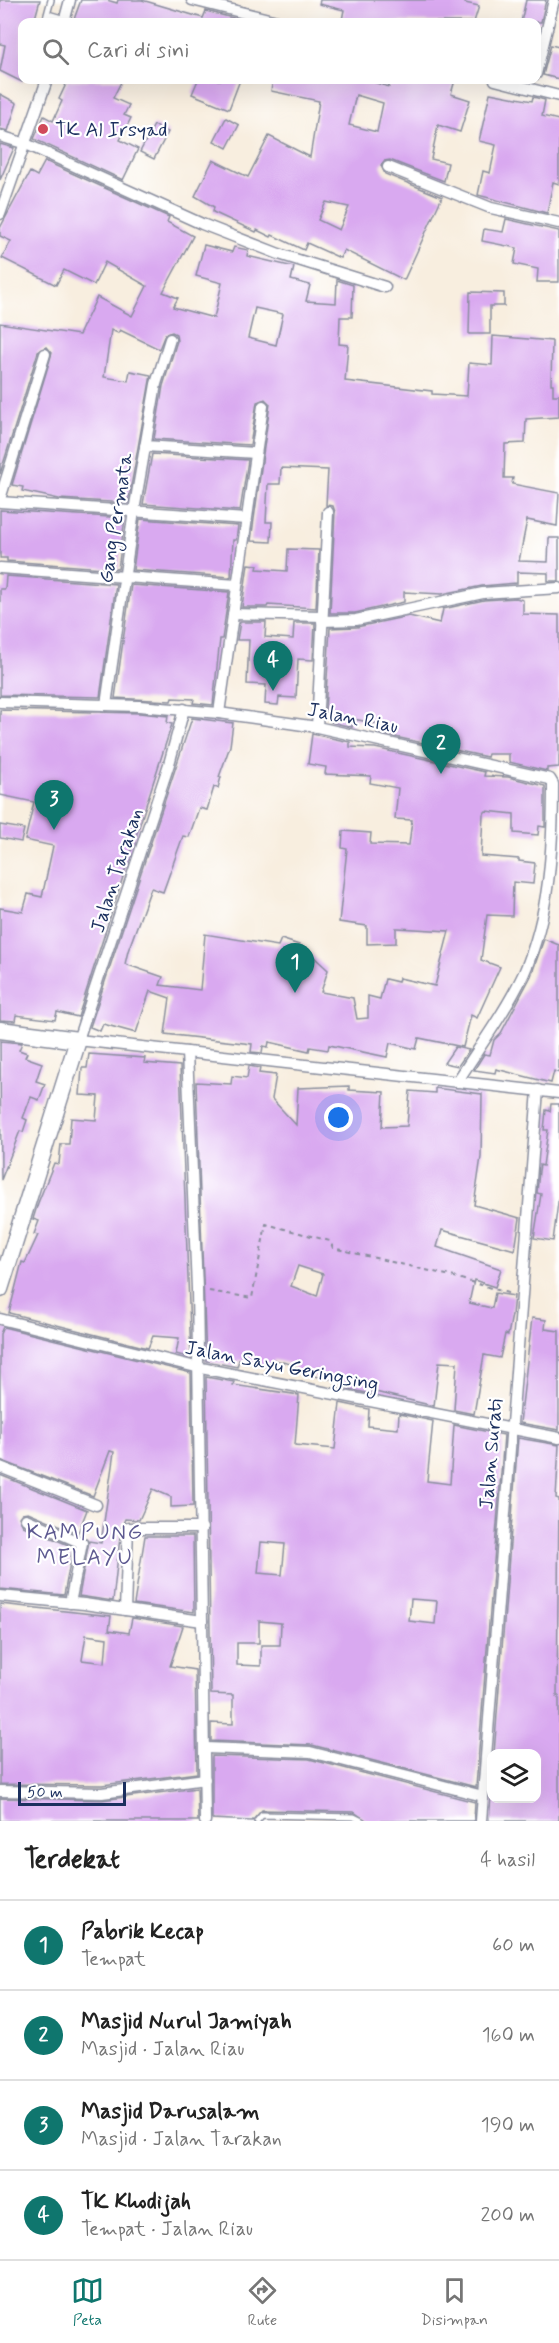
<!DOCTYPE html>
<html lang="id">
<head>
<meta charset="utf-8">
<style>
  :root { --surface:#fff; --page:#f6f6f6; --text:#222; --muted:#767676; --line:#e0e0e0; --accent:#0f766e }
  body { margin:0; font-family:Mynerve,sans-serif; background:var(--page); color:var(--text) }
  .controls { position:absolute; right:18px; bottom:18px; display:grid; overflow:hidden; border-radius:12px; box-shadow:0 6px 24px #0002 }
  .controls button { width:54px; height:54px; display:grid; place-items:center; padding:0; border:0; border-bottom:2px solid var(--line); background:var(--surface); color:var(--text); font:30px sans-serif }
  .scale { position:absolute; left:18px; bottom:15px; width:108px; box-sizing:border-box; padding-left:6px; border:3px solid #1b2f5e; border-top:0; font-size:16px; line-height:21px; white-space:nowrap; color:#1b2f5e; -webkit-text-stroke:4px #fff; paint-order:stroke }
  .you { position:absolute; left:339px; top:1118px; width:21px; height:21px; margin:-15px; border:4px solid #fff; border-radius:50%; background:#1a73e8; box-shadow:0 0 0 9px #1a73e833 }
  .badge { display:grid; place-items:center; width:39px; height:39px; border-radius:50%; background:var(--accent); color:#fff; font-size:20px; font-weight:700 }
  .pin { position:absolute; translate:-50% -50px; filter:drop-shadow(0 2px 3px #0008) }
  .pin::after { content:''; position:absolute; top:32px; width:21px; height:18px; background:inherit; clip-path:polygon(0 0,100% 0,50% 100%) }
  .list { margin:0; padding:0; list-style:none }
  h2 { display:flex; justify-content:space-between; align-items:center; height:78px; margin:0; padding:0 24px; font-size:26px }
  h2 small { font-size:20px; font-weight:400; color:var(--muted) }
  .list li { display:grid; grid-template-columns:39px 1fr auto; gap:18px; align-items:center; box-sizing:border-box; height:90px; padding:0 24px; border-top:2px solid var(--line) }
  .list b { display:block; font-size:22px; white-space:nowrap }
  .list p { margin:0; font-size:20px; white-space:nowrap; color:var(--muted) }
  .list em { font-size:20px; font-style:normal; color:var(--muted) }
  .icon { flex:none; width:33px; height:33px; fill:none; stroke:currentColor; stroke-width:2; stroke-linecap:round; stroke-linejoin:round }
  .map { position:relative; flex:none; width:559px; height:1821px; overflow:hidden }
  .search { position:absolute; background:var(--surface); box-shadow:0 6px 24px #0002; left:18px; right:18px; top:18px; height:66px; display:flex; align-items:center; gap:15px; box-sizing:border-box; padding:0 21px; border-radius:12px; color:var(--muted); font-size:22px }
  .sheet { height:438px; background:var(--surface) }
  nav { display:flex; justify-content:space-around; align-items:center; box-sizing:border-box; height:84px; border-top:2px solid var(--line); background:var(--surface); font-size:16px; color:var(--muted) }
  nav a { display:grid; justify-items:center; gap:3px }
  nav .on { color:var(--accent) }
  .map>svg:first-child { display:block }
  .building { fill:#d9a9f0; fill-rule:evenodd }
  .lines { fill:none; stroke-linecap:round; stroke-linejoin:round }
  .lane-casing { stroke:#8a8e9e; stroke-width:8 }
  .street-casing { stroke:#8a8e9e; stroke-width:13 }
  .secondary-casing { stroke:#8a8e9e; stroke-width:19 }
  .path { stroke:#8a8e9e; stroke-width:2; stroke-dasharray:4.5 4.5; stroke-linecap:butt }
  .lane { stroke:#fff; stroke-width:5 }
  .street { stroke:#fff; stroke-width:10 }
  .secondary { stroke:#fff; stroke-width:16 }
  .poi-dot { fill:#d1495b; stroke:#fff; stroke-width:2 }
  .labels { text-anchor:middle; stroke-width:4.5; stroke-linejoin:round; paint-order:stroke }
  .poi-label { font-size:20px; fill:#1b2f5e; stroke:#fff; text-anchor:start }
  .street-label { font-size:20px; fill:#1b2f5e; stroke:#fff }
  .quarter-label { font-size:22px; letter-spacing:1.5px; fill:#5e5a91; stroke:#fff }
</style>
</head>
<body>
<div class="map">
<svg width="559" height="1821" viewBox="0 0 559 1821">
  <rect width="100%" height="100%" fill="#fff"/>
  <filter id="ink" filterUnits="userSpaceOnUse"><feTurbulence type="fractalNoise" baseFrequency=".0167" numOctaves="2"/><feDisplacementMap in="SourceGraphic" scale="12" xChannelSelector="R" yChannelSelector="G"/><feConvolveMatrix kernelMatrix="1 2 1 2 8 2 1 2 1" color-interpolation-filters="sRGB"/></filter>
  <filter id="wash" filterUnits="userSpaceOnUse"><feTurbulence type="fractalNoise" baseFrequency=".008" numOctaves="4" result="noise"/><feDisplacementMap in="SourceGraphic" scale="24" xChannelSelector="R" yChannelSelector="G"/><feGaussianBlur stdDeviation="1.35" result="paint"/><feColorMatrix in="noise" values="0 0 0 0 0 0 0 0 0 0 0 0 0 0 0 0 0 1.4 0 .05"/><feComposite in="paint" operator="in"/></filter>
  <g filter="url(#wash)">
    <rect width="100%" height="100%" fill="#f8eedf"/>
    <g id="blocks">
      <g class="building">
        <polygon points="0,0 40,0 34,22 22,22 22,82 0,71 5,45 0,44"/>
        <polygon points="81,0 107,0 117,3 118,0 142,0 203,18 206,11 248,22 73,22"/>
        <polygon points="320,0 466,0 465,3 479,6 474,22 353,22 342,20 344,10 319,4"/>
        <polygon points="526,0 546,0 541,22 521,22"/>
        <polygon points="551,45 559,47 559,79 543,75"/>
        <polygon points="68,80 122,80 113,98 129,105 124,115 131,118 120,140 138,149 123,180 34,139 44,116 53,121 62,101 59,99"/>
        <polygon points="198,80 240,80 229,109 192,94"/>
        <path d="M273 80H367L389 87 391 80H455L451 94 470 100 460 132 438 125 431 159 448 163 444 181 390 160 384 161 381 165 385 174 442 197 404 280 344 250 340 258 307 243 304 250 272 235 271 237 257 230 256 232 213 212 214 207 195 196 213 160 248 177 269 136 310 157 319 101 271 91ZM356 95 383 103 377 132 349 125ZM326 202 349 207 339 230 318 220Z"/>
        <polygon points="490,93 532,101 533,97 545,100 542,116 559,120 559,184 553,182 547,213 478,195 483,171 490,173 496,145 479,141"/>
        <polygon points="0,94 17,103 8,131 0,129"/>
        <polygon points="226,118 239,125 227,148 214,141"/>
        <polygon points="154,125 168,132 154,159 140,152"/>
        <polygon points="0,144 14,148 0,180"/>
        <path d="M45 161 169 217 167 222 193 236 163 292 178 298 173 307 214 318 222 283 196 276 204 245 232 252 234 247 248 250 247 256 294 267 291 280 310 285 306 301 336 303 337 280 353 285 352 317H340L339 344 348 345 345 381 432 391V394L467 396 469 363 492 365 493 336 552 341 551 384H553V395H559V417L526 419 525 443 505 444 504 478H513L512 484 559 493 557 526 527 520 519 561 548 562 549 538H559V581H548V573L517 572V583L482 586 442 594 404 592V602L355 613H330L335 512 333 506 326 505 328 470 281 468 280 484H268L266 522H272L271 542 251 541 270 404 265 399 257 402 250 445 154 439 163 386 177 341 176 334 172 332 165 334 159 349 120 330 118 333 111 330 104 377 128 381 130 371 151 375 128 503 59 499 22 491 23 487 12 485 52 353 47 347 38 352 0 474V323L79 335 97 297 132 316 147 286 105 262 94 285 64 270 56 285 2 258 11 241 0 236V228L30 172 37 176ZM255 308 283 314 276 345 248 338Z"/>
        <polygon points="506,219 559,231 559,282 537,282 538,269 514,264 517,248 482,241 484,229 503,232"/>
        <polygon points="470,292 504,293 504,306 490,306 490,334 469,334"/>
        <polygon points="152,454 248,460 240,511 143,504"/>
        <polygon points="0,510 125,518 118,569 7,561 7,558 0,558"/>
        <polygon points="140,519 238,526 236,540 233,540 231,577 133,570"/>
        <polygon points="288,549 319,550 316,608 268,605 267,607 242,607 248,564 258,565 257,569 287,571"/>
        <polygon points="6,576 116,584 100,697 0,695 0,589 5,589"/>
        <polygon points="131,585 229,592 222,639 220,639 213,705 193,703 194,699 172,698 171,701 115,698"/>
        <polygon points="516,598 523,600 523,614 559,615 559,767 547,768 547,771 509,762 509,754 488,754 487,757 377,733 379,724 353,719 352,727 330,722 332,713 325,712 330,628 357,627 409,616 440,623 443,609 484,600"/>
        <polygon points="240,622 266,622 265,637 293,639 294,623 315,623 313,660 298,659 296,698 279,697 278,705 265,704 266,685 247,684 249,640 237,640"/>
        <polygon points="0,710 139,713 168,716 167,723 172,724 78,1017 57,1012 55,1020 16,1015 15,1021 0,1020 0,908 23,912 28,894 42,897 53,846 25,840 34,802 0,795"/>
        <polygon points="192,718 233,723 230,746 219,777 221,777 218,788 214,787 207,810 199,808 189,837 183,836 163,892 151,888 128,951 125,964 163,977 160,985 200,990 205,934 278,946 281,939 302,946 328,970 321,992 353,998 357,1019 368,1018 368,996 380,999 385,979 398,982 399,978 435,986 449,931 398,928 396,928 396,943 367,944 367,926 339,922 347,849 342,848 343,831 371,833 370,844 409,845 412,820 395,819 398,788 370,783 371,776 325,774 326,767 308,764 312,734 350,742 350,747 375,748 485,772 484,776 508,777 545,786 545,827 539,826 538,835 514,833 514,814 486,811 483,814 481,856 519,859 519,861 535,863 533,884 513,882 512,916 487,915 481,960 500,967 477,1018 471,1015 463,1047 419,1038 416,1049 390,1043 387,1057 329,1045 328,1050 310,1047 309,1051 269,1042 268,1047 263,1046 262,1053 251,1052 252,1044 165,1034 170,998 150,991 136,1033 103,1024 100,1031 90,1027"/>
        <polygon points="0,825 24,829 21,842 0,838"/>
        <polygon points="544,939 559,945 559,1073 554,1071 551,1083 496,1069 495,1073 474,1070 484,1054 490,1055 494,1040 501,1033 531,976"/>
        <polygon points="0,1041 22,1043 19,1050 27,1053 25,1057 42,1063 36,1081 45,1084 39,1100 31,1097 23,1118 27,1120 23,1132 20,1131 1,1180"/>
        <polygon points="455,1047 469,1050 458,1066 444,1063"/>
        <polygon points="89,1054 145,1058 144,1063 180,1066 191,1358 176,1354 179,1338 153,1336 148,1348 9,1313 22,1262 25,1263 38,1235 34,1234 39,1221 33,1219 38,1203 54,1163 59,1164 61,1144 69,1144 71,1118 96,1120 98,1096 80,1095 82,1068 87,1068"/>
        <path d="M249 1066 260 1068 259 1073 276 1075 272 1099 296 1125 298 1088 349 1086V1090L384 1092 382 1127 407 1126 410 1091 435 1093V1088L482 1094 481 1157 474 1205 520 1218 515 1250 442 1230 437 1247 501 1269 495 1287 474 1280 469 1303 492 1308 495 1293 514 1296 512 1315 508 1335 505 1334 500 1358 484 1355 474 1414 454 1410 457 1363 439 1362 434 1406 371 1391V1394L344 1388 345 1382 294 1372 295 1365 274 1360 272 1367 239 1360 237 1367 206 1361 196 1082 231 1084 232 1076 247 1078ZM298 1266 323 1274 317 1296 291 1286Z"/>
        <polygon points="551,1104 559,1104 559,1195 553,1241 534,1238 541,1194 537,1193 539,1171 540,1165 543,1166 548,1130 544,1130 546,1110 550,1111"/>
        <polygon points="532,1318 546,1320 545,1329 559,1331 559,1430 520,1423"/>
        <polygon points="3,1327 191,1373 193,1506 171,1507 171,1497 153,1489 139,1520 125,1519 121,1528 113,1601 79,1596 89,1541 101,1543 114,1452 110,1451 93,1496 0,1460 0,1334"/>
        <path d="M206 1377 234 1382 233 1385 299 1395 295 1445 335 1449 340 1403 369 1409 368 1426 398 1429 399 1414 433 1421 427 1481 450 1484 454 1425 504 1435 476 1787 312 1745 211 1741V1723L233 1724V1695L211 1694ZM261 1542 285 1544 282 1575 258 1573ZM411 1599 437 1601 435 1624 409 1621ZM259 1621 281 1623 280 1645H261V1666L237 1665V1643H259Z"/>
        <polygon points="518,1438 559,1445 556,1498 559,1499 557,1696 559,1696 559,1821 489,1821 492,1783 492,1798 537,1798 537,1754 494,1754"/>
        <polygon points="0,1475 87,1510 78,1533 28,1512 22,1513 19,1517 23,1526 73,1547 64,1595 0,1589"/>
        <polygon points="145,1536 193,1536 194,1612 134,1604"/>
        <path d="M0 1604 111 1616 109 1630 129 1633 132 1618 183 1626 170 1666 195 1670 197 1773 102 1785 0 1784ZM86 1635 107 1638 105 1663 82 1660Z"/>
        <polygon points="212,1756 309,1759 475,1802 474,1821 367,1821 354,1812 262,1810 252,1821 212,1819"/>
        <polygon points="197,1788 198,1821 0,1821 0,1798 102,1800"/>
      </g>
    </g>
  </g>
  <g filter="url(#ink)">
    <use href="#blocks" fill-opacity="0" stroke="#8a8e9e" stroke-width="1.5"/>
    <g class="lines">
      <g class="lane-casing">
        <g id="lane">
          <polyline points="48,14 65,19"/>
          <polyline points="45,22 51,0"/>
          <polyline points="257,1821 262,1815 354,1817 362,1821"/>
        </g>
      </g>
      <g class="street-casing">
        <g id="street">
          <polyline points="192,0 281,22"/>
          <polyline points="64,22 70,0"/>
          <polyline points="536,74 554,0"/>
          <polyline points="495,80 559,96"/>
          <polyline points="0,136 26,144 202,224 279,254 385,287"/>
          <polyline points="388,167 491,208 559,223"/>
          <polyline points="0,214 47,80"/>
          <polyline points="145,446 256,453"/>
          <polyline points="0,499 45,354"/>
          <polyline points="0,502 246,519"/>
          <polyline points="0,568 237,585"/>
          <polyline points="233,614 322,616"/>
          <polyline points="322,621 356,620 483,593 559,588"/>
          <path d="M0 702 139 706 219 713 317 727 550 779 553 784C553 848 550 913 524 973 506 1011 480 1046 457 1082"/>
          <polyline points="106,705 134,511 156,384 170,339"/>
          <polyline points="184,709 169,764 78,1040 559,1093"/>
          <polyline points="219,713 263,406"/>
          <polyline points="317,727 328,512"/>
          <polyline points="187,1052 197,1289 205,1821"/>
          <polyline points="0,1319 196,1367 559,1438"/>
          <polyline points="0,1467 96,1505"/>
          <polyline points="26,1519 82,1543 70,1603"/>
          <polyline points="0,1596 84,1604 202,1621"/>
          <polyline points="125,1610 128,1528 202,1528"/>
          <polyline points="206,1748 310,1752 483,1796"/>
          <polyline points="0,1791 102,1793 205,1779"/>
          <polyline points="481,1821 538,1090"/>
        </g>
      </g>
      <g class="secondary-casing">
        <polyline id="secondary" points="0,1030 78,1040 0,1289"/>
      </g>
      <polyline class="path" points="209,1291 252,1298 266,1224 330,1241 333,1248 451,1276 511,1294"/>
      <use href="#lane" class="lane"/>
      <use href="#street" class="street"/>
      <use href="#secondary" class="secondary"/>
    </g>
  </g>
  <circle class="poi-dot" cx="43" cy="129" r="6"/>
  <g class="labels">
    <g class="poi-label">
      <text x="55" y="136">TK Al Irsyad</text>
    </g>
    <g class="street-label">
      <text transform="translate(115 518) rotate(-81)" y="7">Gang Permata</text>
      <text transform="translate(353 717) rotate(11)" y="7">Jalan Riau</text>
      <text transform="translate(116 870) rotate(-72)" y="7">Jalan Tarakan</text>
      <text transform="translate(282 1365) rotate(11)" y="7">Jalan Sayu Geringsing</text>
      <text transform="translate(490 1454) rotate(-85)" y="7">Jalan Surati</text>
    </g>
    <g class="quarter-label">
      <text x="85" y="1539">KAMPUNG<tspan x="85" dy="25">MELAYU</tspan></text>
    </g>
  </g>
</svg>
<div class="controls">
<button><svg class="icon" aria-label="layers" viewBox="0 0 24 24"><path d="M12 4l9 5-9 5-9-5zM3 14l9 5 9-5"/></svg></button>
</div>
<div class="scale">50 m</div>
<div class="you"></div>
<div class="pin badge" style="left:295px;top:993px">1</div>
<div class="pin badge" style="left:441px;top:774px">2</div>
<div class="pin badge" style="left:54px;top:830px">3</div>
<div class="pin badge" style="left:273px;top:691px">4</div>
<div class="search"><svg class="icon" aria-label="search" viewBox="0 0 24 24"><circle cx="10" cy="10" r="6"/><path d="M15 15l6 6"/></svg>Cari di sini</div>
</div>
<section class="sheet">
<h2>Terdekat<small>4 hasil</small></h2>
<ul class="list">
<li><span class="badge">1</span><div><b>Pabrik Kecap</b><p>Tempat</p></div><em>60 m</em></li>
<li><span class="badge">2</span><div><b>Masjid Nurul Jamiyah</b><p>Masjid · Jalan Riau</p></div><em>160 m</em></li>
<li><span class="badge">3</span><div><b>Masjid Darusalam</b><p>Masjid · Jalan Tarakan</p></div><em>190 m</em></li>
<li><span class="badge">4</span><div><b>TK Khodijah</b><p>Tempat · Jalan Riau</p></div><em>200 m</em></li>
</ul>
</section>
<nav>
<a class="on"><svg class="icon" aria-label="map" viewBox="0 0 24 24"><path d="M3 6l6-2 6 2 6-2v14l-6 2-6-2-6 2zM9 4v14M15 6v14"/></svg>Peta</a>
<a><svg class="icon" aria-label="directions" viewBox="0 0 24 24"><path d="M12 3l9 9-9 9-9-9zM9 14v-3h6M13 9l2 2-2 2"/></svg>Rute</a>
<a><svg class="icon" aria-label="saved" viewBox="0 0 24 24"><path d="M7 4h10v16l-5-4-5 4z"/></svg>Disimpan</a>
</nav>
</body>
</html>
